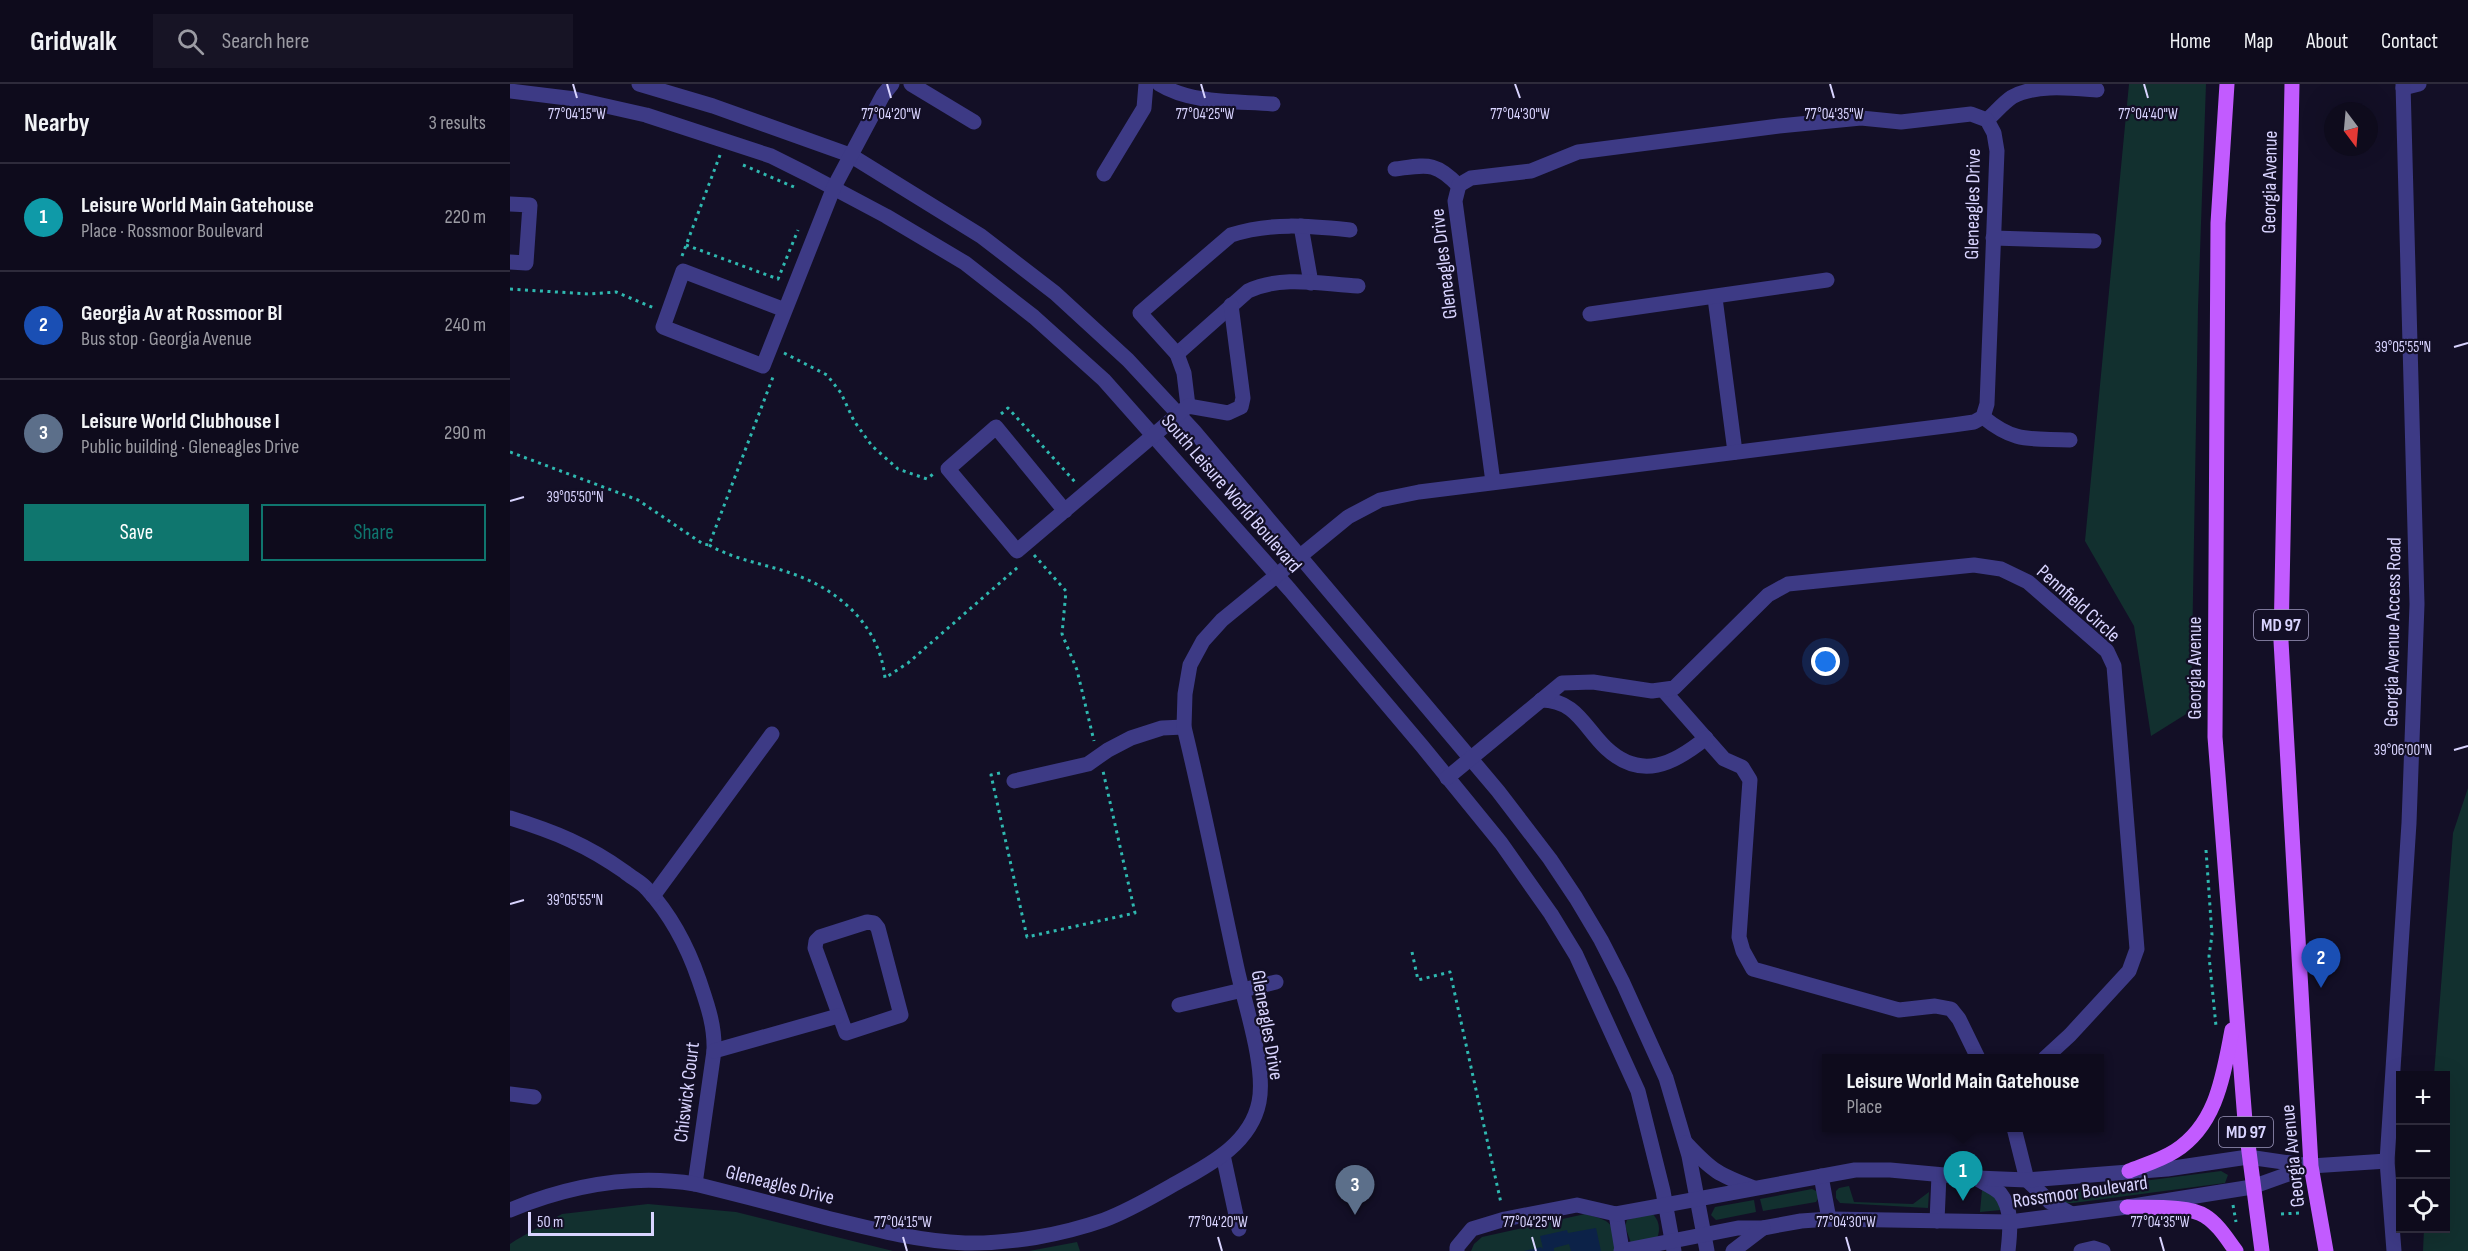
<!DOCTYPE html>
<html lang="en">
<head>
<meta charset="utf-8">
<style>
  :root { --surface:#0e0b1c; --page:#171425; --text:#f1f3f6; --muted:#9b9ba3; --line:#2e2b3b; --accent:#0f766e }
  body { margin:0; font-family:"Sofia Sans Condensed",sans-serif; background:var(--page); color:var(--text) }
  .controls { position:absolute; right:18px; bottom:18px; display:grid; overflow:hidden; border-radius:0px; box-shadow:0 6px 24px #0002 }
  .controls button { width:54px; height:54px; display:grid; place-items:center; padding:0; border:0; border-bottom:2px solid var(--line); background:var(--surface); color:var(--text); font:30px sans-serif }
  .compass { position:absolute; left:1814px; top:18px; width:54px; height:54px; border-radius:50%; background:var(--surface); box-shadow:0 6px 24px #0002; rotate:164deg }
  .scale { position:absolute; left:18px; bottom:15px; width:126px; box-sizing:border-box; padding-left:6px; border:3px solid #d9d4ff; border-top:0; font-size:16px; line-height:21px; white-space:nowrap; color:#d9d4ff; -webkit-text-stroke:4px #130f26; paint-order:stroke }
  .you { position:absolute; left:1316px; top:578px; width:21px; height:21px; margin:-15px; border:4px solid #fff; border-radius:50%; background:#1a73e8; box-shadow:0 0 0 9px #1a73e833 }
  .badge { display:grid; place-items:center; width:39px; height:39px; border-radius:50%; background:var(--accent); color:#fff; font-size:20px; font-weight:700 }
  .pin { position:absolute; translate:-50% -50px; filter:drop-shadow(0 2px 3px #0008) }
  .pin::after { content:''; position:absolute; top:32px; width:21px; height:18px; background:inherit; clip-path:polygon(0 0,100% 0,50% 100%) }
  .popup { position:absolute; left:1312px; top:970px; width:282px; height:78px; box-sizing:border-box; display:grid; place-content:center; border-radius:0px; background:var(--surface); filter:drop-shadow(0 2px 4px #0005); font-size:20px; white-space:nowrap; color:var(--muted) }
  .popup b { font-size:22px; color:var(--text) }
  .popup::after { content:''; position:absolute; left:50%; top:100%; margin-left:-12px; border:12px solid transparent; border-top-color:var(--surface) }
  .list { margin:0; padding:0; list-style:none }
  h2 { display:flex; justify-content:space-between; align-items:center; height:78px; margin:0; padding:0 24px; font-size:26px }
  h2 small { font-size:20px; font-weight:400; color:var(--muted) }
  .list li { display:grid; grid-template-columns:39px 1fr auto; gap:18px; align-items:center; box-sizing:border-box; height:108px; padding:0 24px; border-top:2px solid var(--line) }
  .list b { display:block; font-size:22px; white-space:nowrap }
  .list p { margin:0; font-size:20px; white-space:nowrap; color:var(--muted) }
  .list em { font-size:20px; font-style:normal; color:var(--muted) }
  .actions { display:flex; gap:12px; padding:18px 24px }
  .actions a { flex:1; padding:14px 0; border:2px solid var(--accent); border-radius:0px; text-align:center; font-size:21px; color:var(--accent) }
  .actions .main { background:var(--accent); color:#fff }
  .icon { flex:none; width:33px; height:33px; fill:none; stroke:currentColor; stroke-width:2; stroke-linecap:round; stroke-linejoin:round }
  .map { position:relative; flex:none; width:1958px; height:1167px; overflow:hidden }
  header { display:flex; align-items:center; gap:36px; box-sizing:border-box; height:84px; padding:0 30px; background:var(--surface); border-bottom:2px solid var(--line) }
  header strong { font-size:28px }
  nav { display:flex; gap:33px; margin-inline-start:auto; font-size:21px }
  .search { width:420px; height:54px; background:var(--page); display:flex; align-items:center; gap:15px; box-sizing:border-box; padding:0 21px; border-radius:0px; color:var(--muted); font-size:22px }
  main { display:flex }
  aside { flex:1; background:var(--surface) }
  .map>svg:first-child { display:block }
  .green { fill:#12302f }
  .water { fill:#0c2248 }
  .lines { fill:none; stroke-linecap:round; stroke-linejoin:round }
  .path { stroke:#2fb8b0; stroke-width:3; stroke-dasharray:3 4.5; stroke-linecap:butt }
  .minor { stroke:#3d3a85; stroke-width:15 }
  .major { stroke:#c25bff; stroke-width:15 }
  .ticks { fill:none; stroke:#d9d4ff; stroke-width:2 }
  .labels { text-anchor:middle; stroke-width:4.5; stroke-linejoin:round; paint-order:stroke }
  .shield { fill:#130f26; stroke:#9e99be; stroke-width:1.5 }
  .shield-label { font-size:18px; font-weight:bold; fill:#d9d4ff }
  .street-label { font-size:20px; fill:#d9d4ff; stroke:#130f26 }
  .ticks-label { font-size:15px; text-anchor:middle; fill:#d9d4ff; stroke:#130f26; stroke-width:4.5; stroke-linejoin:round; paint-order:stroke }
</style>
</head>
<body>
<header>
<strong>Gridwalk</strong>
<div class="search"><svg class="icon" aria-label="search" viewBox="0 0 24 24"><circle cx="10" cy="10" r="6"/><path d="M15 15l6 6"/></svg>Search here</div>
<nav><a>Home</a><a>Map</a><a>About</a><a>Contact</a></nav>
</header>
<main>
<aside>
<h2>Nearby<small>3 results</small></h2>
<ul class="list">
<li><span class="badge" style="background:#0f9aa8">1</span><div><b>Leisure World Main Gatehouse</b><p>Place · Rossmoor Boulevard</p></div><em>220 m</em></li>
<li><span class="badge" style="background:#1a4fb4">2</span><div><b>Georgia Av at Rossmoor Bl</b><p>Bus stop · Georgia Avenue</p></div><em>240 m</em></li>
<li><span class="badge" style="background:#5c6f8a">3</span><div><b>Leisure World Clubhouse I</b><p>Public building · Gleneagles Drive</p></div><em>290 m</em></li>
</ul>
<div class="actions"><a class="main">Save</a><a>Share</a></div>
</aside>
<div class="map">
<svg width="1958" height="1167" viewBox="0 0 1958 1167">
  <rect width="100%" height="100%" fill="#130f26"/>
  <g class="green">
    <polygon points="1619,0 1696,0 1688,224 1681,627 1641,652 1624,542 1575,457"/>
    <polygon points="1958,704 1958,1167 1913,1167 1914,1145 1936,1144 1936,992 1924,991 1943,749"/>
    <polygon points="1711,1087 1718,1091 1715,1099 1563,1119 1556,1119 1540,1109"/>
    <polygon points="1339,1102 1344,1118 1403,1120 1419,1108 1418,1124 1330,1119 1326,1114 1326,1107 1329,1104"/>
    <polygon points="1302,1105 1308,1108 1309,1113 1306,1118 1253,1127 1250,1115"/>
    <polygon points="1472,1106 1486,1111 1491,1126 1470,1128"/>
    <polygon points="1244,1116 1246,1128 1206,1136 1201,1131 1205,1123"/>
    <polygon points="138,1120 226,1128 383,1167 0,1167 0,1160 6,1156 52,1130"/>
    <path d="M1141 1129C1149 1134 1151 1146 1147 1154L1121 1159 1115 1142 1117 1136Z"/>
    <path d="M1075 1130C1102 1137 1105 1139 1104 1167H961L964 1160 972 1153Z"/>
    <polygon points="567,1158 570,1167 519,1167"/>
  </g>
  <polygon class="water" points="1086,1144 1091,1167 1061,1167 1059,1160 1044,1164 1044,1167 1014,1167 1031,1163 1033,1165 1030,1152 1057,1146 1058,1149"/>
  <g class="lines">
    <g class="path">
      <polyline points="233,81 284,103"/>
      <polyline points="176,161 268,195 288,146"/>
      <polyline points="172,172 210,71"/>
      <polyline points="0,205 78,210 106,208 144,224"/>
      <polyline points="274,269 317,291 331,309 344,337 362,362 388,385 417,395 423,390"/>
      <polyline points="491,330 498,324 566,399"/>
      <polyline points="0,368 128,416 193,460 199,461 263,293"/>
      <path d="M199 461C227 477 257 480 286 491 332 508 370 544 375 594L398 579 508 483"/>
      <polyline points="524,471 556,507 552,550 567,586 584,657"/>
      <polyline points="490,689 481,691 517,853 625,829 593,687"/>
      <polyline points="1696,766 1702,851 1699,872 1706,942"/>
      <polyline points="902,868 908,896 940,888 991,1119"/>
      <polyline points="1715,1035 1718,1061"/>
      <polyline points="1723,1121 1726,1138"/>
      <polyline points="1771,1130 1789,1129"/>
    </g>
    <g class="minor">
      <polyline points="129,0 203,22 340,71 471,152 545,209 618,276 684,347 988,707 1040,775 1066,814 1091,856 1113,899 1156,994 1179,1072 1197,1167"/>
      <polyline points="401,0 464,38"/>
      <path d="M649 0C681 20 726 17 763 20"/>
      <polyline points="1893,4 1909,0"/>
      <polyline points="0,7 65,15 136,31 261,72 297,90 376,132 455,179 524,233 594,296 780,506 912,662 991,759 1041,830 1066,871 1128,1007 1153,1107 1164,1167"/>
      <path d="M1477 36C1485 29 1493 19 1502 13 1526 0 1560 4 1587 6"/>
      <path d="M885 85C917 81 925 77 949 102"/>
      <polyline points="594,90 634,24 636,0"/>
      <polyline points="0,120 20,121 16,179 0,178"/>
      <polyline points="791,142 801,199"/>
      <polyline points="1483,154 1584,157"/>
      <polyline points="1205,214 1225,368"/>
      <polyline points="275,226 173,187 153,243 253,282 324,103 373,11 382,0"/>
      <polyline points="1080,230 1317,196"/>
      <path d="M667 270 738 207C772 191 811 200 848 202"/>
      <path d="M678 322 674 289 667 270 630 229 721 151C761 138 799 142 840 146"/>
      <path d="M1473 333C1506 360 1521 354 1560 356"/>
      <path d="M555 427 486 343 438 385 507 467C564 419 621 370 678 322L718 329 731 323 733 314 721 221"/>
      <polyline points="1154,607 1214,675 1232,683 1240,696 1229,853 1233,867 1243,885 1389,926 1425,922 1441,925 1449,935 1468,974"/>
      <path d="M1031 616C1066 616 1074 643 1096 664 1131 697 1164 680 1196 654"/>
      <polyline points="937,694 1052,599 1083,598 1142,607 1164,604 1258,511 1278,500 1464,481 1491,485 1518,498 1597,567 1604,582 1627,865 1619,887 1560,951 1535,974"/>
      <polyline points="504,697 578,680 598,666 621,654 652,644 674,643"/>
      <path d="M0 734C45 748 77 761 115 788 122 794 131 798 137 805 160 830 178 864 189 896 197 920 205 941 204 967L185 1100"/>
      <polyline points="143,812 262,650"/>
      <polygon points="357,838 364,839 368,844 391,931 336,949 305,864 306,857 310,853"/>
      <polyline points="669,921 766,898"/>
      <polyline points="204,967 328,932"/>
      <polyline points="0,1010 24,1013"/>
      <polyline points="1504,1044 1517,1096 1540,1118 1560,1129"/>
      <path d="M1176 1059C1202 1087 1209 1091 1244 1104"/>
      <polyline points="713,1071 729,1145"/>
      <polyline points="1311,1092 1319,1135"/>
      <path d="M1469 1096C1476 1100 1485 1104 1490 1109 1503 1125 1500 1149 1498 1167"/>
      <path d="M0 1126C58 1102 122 1090 185 1100 229 1111 273 1122 317 1134 362 1145 408 1157 455 1159 500 1160 551 1151 594 1136 621 1126 645 1111 670 1097 703 1079 741 1058 749 1018 756 984 736 924 728 889 710 807 694 725 674 643L675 610 680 581 693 557 712 536 838 433 870 416 909 408 1443 341 1464 338 1473 333 1477 320 1487 67 1484 49 1477 36 1461 30 1391 38 1351 34 1269 42 1068 68 1021 87 961 94 949 101 945 117 983 398"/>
      <polyline points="1106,1130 1112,1166"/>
      <polyline points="1427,1137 1429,1091"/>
      <polyline points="947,1167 947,1163 962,1145 995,1135 1067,1121 1106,1130 1345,1086 1380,1086 1467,1094 1517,1096 1657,1085 1738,1073 1801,1082 1877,1077"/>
      <polyline points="1111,1167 1228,1144 1253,1144 1291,1137 1319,1135 1500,1138 1617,1123 1742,1103 1798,1083"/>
      <polyline points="1223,1167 1253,1144"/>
      <polyline points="1571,1167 1584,1164 1593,1167"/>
      <polyline points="1884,1167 1877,1077 1899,739 1907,520 1893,0"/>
    </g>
    <g class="major">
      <polyline points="1717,0 1708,139 1705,653 1735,1037 1752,1167"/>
      <polyline points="1782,0 1771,557 1801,1082 1816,1167"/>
      <path d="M1619 1087C1634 1081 1651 1076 1665 1067 1707 1040 1713 992 1722 946"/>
      <path d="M1617 1123C1636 1124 1679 1121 1695 1132 1708 1140 1717 1155 1726 1167"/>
    </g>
  </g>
  <path class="ticks" d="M63 0 67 14M377 0 381 14M691 0 695 14M1005 0 1010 14M1320 0 1324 14M1634 0 1638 14M1944 263 1958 259M0 417 14 413M1944 666 1958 662M0 820 14 816M393 1153 397 1167M708 1153 712 1167M1022 1153 1026 1167M1336 1153 1340 1167M1650 1153 1654 1167"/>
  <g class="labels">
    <g class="shield">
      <rect x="1744" y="526" width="54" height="30" rx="4.5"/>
      <rect x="1709" y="1033" width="54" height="30" rx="4.5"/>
    </g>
    <g class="shield-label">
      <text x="1771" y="547">MD 97</text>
      <text x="1736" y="1054">MD 97</text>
    </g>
    <g class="street-label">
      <text transform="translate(1759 98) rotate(-89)" y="7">Georgia Avenue</text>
      <text transform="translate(1462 120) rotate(-89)" y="7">Gleneagles Drive</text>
      <text transform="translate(933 180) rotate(-97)" y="7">Gleneagles Drive</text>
      <text transform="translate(722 409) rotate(49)" y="7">South Leisure World Boulevard</text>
      <text transform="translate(1569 519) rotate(42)" y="7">Pennfield Circle</text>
      <text transform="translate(1882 548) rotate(-89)" y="7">Georgia Avenue Access Road</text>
      <text transform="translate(1684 584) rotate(-90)" y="7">Georgia Avenue</text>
      <text transform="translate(758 941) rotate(80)" y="7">Gleneagles Drive</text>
      <text transform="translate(176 1008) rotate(-83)" y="7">Chiswick Court</text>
      <text transform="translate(1782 1072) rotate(-96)" y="7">Georgia Avenue</text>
      <text transform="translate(270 1100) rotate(14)" y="7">Gleneagles Drive</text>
      <text transform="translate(1570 1107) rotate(-8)" y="7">Rossmoor Boulevard</text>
    </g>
  </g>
  <g class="ticks-label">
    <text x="67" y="35">77°04'15"W</text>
    <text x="381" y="35">77°04'20"W</text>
    <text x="695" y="35">77°04'25"W</text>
    <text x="1010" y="35">77°04'30"W</text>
    <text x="1324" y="35">77°04'35"W</text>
    <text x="1638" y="35">77°04'40"W</text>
    <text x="1893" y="268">39°05'55"N</text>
    <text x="65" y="418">39°05'50"N</text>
    <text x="1893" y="671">39°06'00"N</text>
    <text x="65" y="821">39°05'55"N</text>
    <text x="393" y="1143">77°04'15"W</text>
    <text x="708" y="1143">77°04'20"W</text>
    <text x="1022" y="1143">77°04'25"W</text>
    <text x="1336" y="1143">77°04'30"W</text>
    <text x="1650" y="1143">77°04'35"W</text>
  </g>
</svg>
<div class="controls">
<button>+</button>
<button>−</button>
<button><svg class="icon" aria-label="locate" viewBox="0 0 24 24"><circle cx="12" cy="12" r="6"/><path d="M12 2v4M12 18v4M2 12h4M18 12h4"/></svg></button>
</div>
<svg class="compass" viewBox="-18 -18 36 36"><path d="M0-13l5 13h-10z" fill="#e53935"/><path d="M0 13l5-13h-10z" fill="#9b9ba3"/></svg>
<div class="scale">50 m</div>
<div class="you"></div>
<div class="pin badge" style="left:1453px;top:1117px;background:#0f9aa8">1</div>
<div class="popup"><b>Leisure World Main Gatehouse</b>Place</div>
<div class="pin badge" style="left:1811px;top:904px;background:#1a4fb4">2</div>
<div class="pin badge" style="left:845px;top:1131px;background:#5c6f8a">3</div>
</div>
</main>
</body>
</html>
